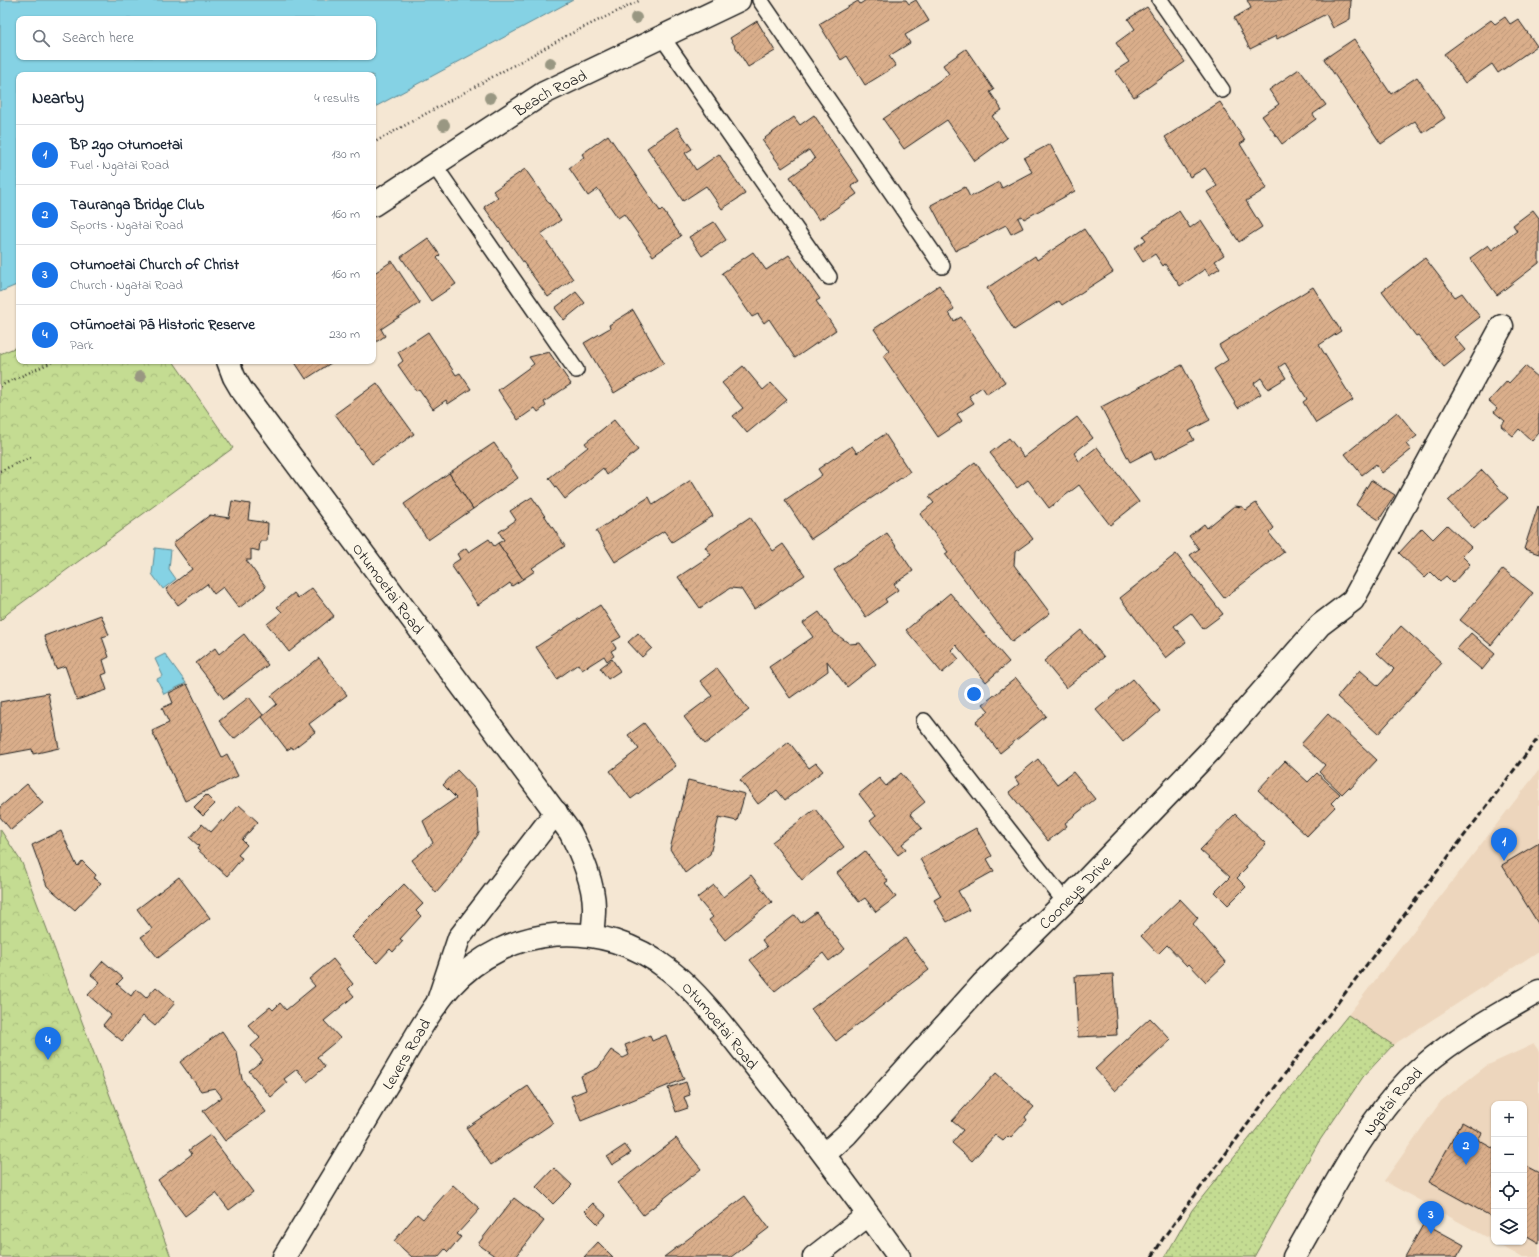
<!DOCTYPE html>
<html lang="en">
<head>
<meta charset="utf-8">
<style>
  :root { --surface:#fff; --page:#f2f2f3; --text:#1f2937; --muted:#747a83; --line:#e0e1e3; --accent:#1a73e8 }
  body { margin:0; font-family:"Indie Flower",sans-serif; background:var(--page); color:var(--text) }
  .controls { position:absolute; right:12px; bottom:12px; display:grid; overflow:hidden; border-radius:8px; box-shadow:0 1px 3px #0004 }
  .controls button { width:36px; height:36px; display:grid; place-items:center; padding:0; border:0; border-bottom:1px solid var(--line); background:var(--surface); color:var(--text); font:20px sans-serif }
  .you { position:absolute; left:974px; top:694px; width:14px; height:14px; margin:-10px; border:3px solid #fff; border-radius:50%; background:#1a73e8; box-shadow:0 0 0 6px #1a73e833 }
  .badge { display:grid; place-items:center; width:26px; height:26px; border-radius:50%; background:var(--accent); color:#fff; font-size:13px; font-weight:700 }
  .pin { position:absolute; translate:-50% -33px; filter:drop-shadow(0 1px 2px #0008) }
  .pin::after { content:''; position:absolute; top:21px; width:14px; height:12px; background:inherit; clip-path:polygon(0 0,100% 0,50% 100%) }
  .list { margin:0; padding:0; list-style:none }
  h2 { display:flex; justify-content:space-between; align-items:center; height:52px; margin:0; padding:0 16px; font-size:17px }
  h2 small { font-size:13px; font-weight:400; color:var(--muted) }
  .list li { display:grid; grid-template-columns:26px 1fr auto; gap:12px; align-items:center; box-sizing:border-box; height:60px; padding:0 16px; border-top:1px solid var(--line) }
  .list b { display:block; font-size:15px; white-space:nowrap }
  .list p { margin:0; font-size:13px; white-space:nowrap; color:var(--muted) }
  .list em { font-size:13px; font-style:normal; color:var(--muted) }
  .icon { flex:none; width:22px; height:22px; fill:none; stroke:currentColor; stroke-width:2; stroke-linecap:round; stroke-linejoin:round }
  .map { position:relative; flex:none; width:1539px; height:1257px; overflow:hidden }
  .search { position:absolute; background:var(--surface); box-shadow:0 1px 3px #0004; left:16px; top:16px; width:360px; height:44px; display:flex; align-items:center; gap:10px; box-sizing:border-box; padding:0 14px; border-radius:8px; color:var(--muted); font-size:15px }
  .panel { position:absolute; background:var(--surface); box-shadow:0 1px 3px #0004; left:16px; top:72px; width:360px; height:292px; border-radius:8px }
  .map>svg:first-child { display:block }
  .built { fill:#edd6bd }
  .grass { fill:url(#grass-dots); stroke:#707c57 }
  .forest { fill:url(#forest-crowns); stroke:#707c57 }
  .water { fill:#85d2e4; stroke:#5b8994; fill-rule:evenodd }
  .building { fill:url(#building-hatch); stroke:#1c1c1c }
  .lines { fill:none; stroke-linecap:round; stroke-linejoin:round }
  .lane-casing { stroke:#1c1c1c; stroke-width:18 }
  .street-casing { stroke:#1c1c1c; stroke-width:25 }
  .secondary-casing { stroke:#1c1c1c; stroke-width:25 }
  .path { stroke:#1c1c1c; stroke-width:2.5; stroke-dasharray:1 3; stroke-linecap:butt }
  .lane { stroke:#fcf5e5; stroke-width:15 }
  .street { stroke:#fcf5e5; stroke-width:22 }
  .secondary { stroke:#fcf5e5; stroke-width:22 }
  .rail { stroke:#1c1c1c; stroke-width:3; stroke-dasharray:6 3; stroke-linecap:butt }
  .tree { fill:#999782 }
  .labels { text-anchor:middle; stroke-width:4; stroke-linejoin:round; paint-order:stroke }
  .street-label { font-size:16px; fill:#1c1c1c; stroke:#fcf5e5 }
</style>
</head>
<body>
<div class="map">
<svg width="1539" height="1257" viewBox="0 0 1539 1257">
  <defs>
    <pattern id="grass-dots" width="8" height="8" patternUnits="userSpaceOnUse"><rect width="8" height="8" fill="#c4dc92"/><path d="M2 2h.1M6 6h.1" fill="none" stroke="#a8bc7d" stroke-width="1.8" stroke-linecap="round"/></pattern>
    <pattern id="forest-crowns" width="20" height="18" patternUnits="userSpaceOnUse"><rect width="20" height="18" fill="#c4dc92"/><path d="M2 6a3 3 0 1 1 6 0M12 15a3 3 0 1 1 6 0" fill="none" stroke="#a8bc7d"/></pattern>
    <pattern id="building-hatch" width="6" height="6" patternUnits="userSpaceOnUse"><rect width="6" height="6" fill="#daae8b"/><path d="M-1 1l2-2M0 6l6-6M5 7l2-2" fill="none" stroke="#ba9577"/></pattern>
  </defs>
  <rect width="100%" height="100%" fill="#f5e7d3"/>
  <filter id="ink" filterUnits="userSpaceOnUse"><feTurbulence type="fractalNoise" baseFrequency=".025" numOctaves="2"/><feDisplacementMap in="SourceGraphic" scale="8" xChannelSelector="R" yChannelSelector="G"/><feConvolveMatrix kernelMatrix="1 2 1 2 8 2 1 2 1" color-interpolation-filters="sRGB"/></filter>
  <g filter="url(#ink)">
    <g class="built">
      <polygon points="1539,770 1539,951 1393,1045 1348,1015"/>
      <polygon points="1534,1044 1539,1051 1539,1257 1523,1257 1495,1242 1524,1242 1524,1104 1494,1104 1494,1241 1384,1181 1441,1101 1486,1066"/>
    </g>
    <polygon class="grass" points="1348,1015 1393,1045 1363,1077 1318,1143 1254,1257 1165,1257 1192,1210"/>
    <g class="forest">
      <polygon points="19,346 19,361 173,361 233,448 8,613 0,621 0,354"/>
      <polygon points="0,829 22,863 171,1257 0,1257"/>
    </g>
    <g class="water">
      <path d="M0 0H573L373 108V75H19V284L0 292ZM19 19H373V57H19Z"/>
      <polygon points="155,548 171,550 169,569 176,579 163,589 152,574"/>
      <polygon points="165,654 186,683 164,694 157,679 163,676 155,659"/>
    </g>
    <g class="building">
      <polygon points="866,0 906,0 909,4 916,0 929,21 905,35 910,43 889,56 896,66 865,85 847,56 841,60 819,24 858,1 860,4"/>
      <polygon points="1247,0 1351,0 1350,19 1333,28 1326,14 1277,39 1276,36 1250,49 1234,18 1251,8"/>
      <polygon points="1147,7 1185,62 1134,97 1115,71 1129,62 1116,43 1135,29 1128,19"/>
      <polygon points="1505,17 1510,24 1518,19 1537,46 1498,73 1492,64 1465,83 1444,54 1491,20 1495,24"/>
      <polygon points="757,21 775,51 748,67 730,38"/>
      <polygon points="1354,39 1391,94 1417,77 1445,118 1423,133 1415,121 1381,144 1324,59"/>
      <polygon points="966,49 994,90 990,92 1002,110 992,116 1007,138 975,161 947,120 904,149 883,119 949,74 943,65"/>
      <polygon points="1299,69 1326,105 1313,114 1316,119 1282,144 1262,116 1279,104 1269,90"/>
      <polygon points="1220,102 1245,141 1240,144 1267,188 1246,201 1262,227 1239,242 1207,192 1217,186 1205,168 1190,177 1165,137"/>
      <polygon points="814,115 859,181 851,186 857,194 819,220 790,177 815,159 809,150 782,168 762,140 794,117 800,125"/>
      <polygon points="677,127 692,149 685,153 696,170 719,154 745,194 722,209 706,186 683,201 647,148"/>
      <polygon points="608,135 660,211 662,209 681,236 653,256 624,214 618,218 598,189 588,196 569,168 584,157 582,154"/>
      <polygon points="1050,144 1075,191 1024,219 1022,216 1018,218 1023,228 1011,234 1006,225 955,251 931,205 965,187 970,197 999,182 1002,188 1032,172 1024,158"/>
      <polygon points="525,169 561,220 541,234 573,279 548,297 484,207 498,197 493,191"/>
      <polygon points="1533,210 1539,218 1539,263 1497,295 1470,258 1488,245 1492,250 1517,231 1513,225"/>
      <polygon points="1179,211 1190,228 1201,220 1224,255 1215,261 1220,268 1209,275 1205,269 1180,286 1165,264 1163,266 1155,254 1143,262 1134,248 1146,240 1143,236"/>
      <polygon points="714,222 726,240 702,256 689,237"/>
      <polygon points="1084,229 1113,272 1062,305 1059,301 1014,330 987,288 1035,256 1037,260"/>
      <polygon points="428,238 440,255 437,258 456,284 431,301 401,257"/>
      <polygon points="753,252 766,270 789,255 820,299 816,301 836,330 795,358 769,319 764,323 758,314 752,317 722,273"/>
      <polygon points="1425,258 1455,297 1462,293 1480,317 1454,337 1465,350 1444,367 1418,335 1416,336 1382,291"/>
      <polygon points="392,261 420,303 381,329 385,336 373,344 373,274"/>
      <polygon points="939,285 954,309 949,313 954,321 961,317 1005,382 987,394 982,387 969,396 974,403 957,414 962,421 938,437 883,356 889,351 874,329"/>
      <polygon points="1313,287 1341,331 1319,345 1353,400 1316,423 1303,402 1307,399 1285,363 1279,367 1286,378 1268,389 1261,378 1254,383 1261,394 1238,408 1214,369 1228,360 1219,345"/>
      <polygon points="576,292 585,303 564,320 555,308"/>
      <polygon points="633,310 664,363 614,393 584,343 610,328 609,325"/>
      <polygon points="428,332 456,375 460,373 471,389 448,404 446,400 433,409 419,389 416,391 398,365 403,361 398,352"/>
      <polygon points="549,352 571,384 544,402 546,406 538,412 535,408 518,420 498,390 534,364 529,357"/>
      <polygon points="294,361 334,361 306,379"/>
      <polygon points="1182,365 1210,420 1189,431 1194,440 1155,460 1151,451 1130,462 1101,407"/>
      <polygon points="743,366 763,390 771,383 787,400 747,433 733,416 743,408 722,383"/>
      <polygon points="1525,366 1539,378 1539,433 1532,441 1519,429 1513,436 1501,426 1505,421 1494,412 1497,408 1489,401 1507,381 1509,383"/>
      <polygon points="377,383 414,434 372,464 335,414"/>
      <polygon points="1397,412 1417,436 1406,444 1411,450 1382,473 1376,464 1362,475 1345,454"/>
      <polygon points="1077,417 1093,438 1074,453 1079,461 1097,447 1139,502 1110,525 1079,485 1049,508 1028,480 1017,488 990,453 1009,438 1024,457"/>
      <polygon points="614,420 638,450 607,475 603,468 565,499 549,478 588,447 585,443"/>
      <polygon points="885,434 910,472 811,539 785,500 822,475 818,469 852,446 857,453"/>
      <polygon points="494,443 518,478 473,509 449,473"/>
      <polygon points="975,462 1033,539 1015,552 1014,565 1050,613 1012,642 945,554 948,552 920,514 934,503 929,497"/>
      <polygon points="1482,470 1508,498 1474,529 1448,501"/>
      <polygon points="449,473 473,509 428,540 404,504"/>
      <polygon points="691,480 713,516 672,542 664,531 615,562 596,531 649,497 653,505"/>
      <polygon points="1371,480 1395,495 1379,520 1356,505"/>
      <polygon points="532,497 565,546 532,568 535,571 523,579 498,543 504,540 499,532 516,520 510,511"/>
      <polygon points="232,501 250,504 248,520 268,523 267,541 260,541 259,551 251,549 251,560 246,560 266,587 239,608 223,587 214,594 207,584 178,605 166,589 192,569 173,543 210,515 229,518"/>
      <polygon points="1256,503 1274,528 1269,533 1284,552 1224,598 1190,555 1199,549 1189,536 1204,524 1207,528 1234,506 1243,507 1246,510"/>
      <polygon points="1538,506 1539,507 1539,554 1524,549"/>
      <polygon points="750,517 773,551 783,544 805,575 754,609 741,589 730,588 700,608 678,577 711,555 705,547"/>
      <polygon points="1447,525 1471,547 1462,556 1470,564 1453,583 1446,576 1440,581 1431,572 1425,578 1399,553 1422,528 1433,539"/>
      <polygon points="887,533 913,571 894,584 898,590 885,599 887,602 866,617 834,570"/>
      <polygon points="489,539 494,546 498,543 523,579 512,586 510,583 478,605 451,565 460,559 457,554 466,548 469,552"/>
      <polygon points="1176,554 1223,614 1203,629 1191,613 1174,626 1186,642 1166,658 1120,598"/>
      <polygon points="1503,569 1533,593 1491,645 1460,620"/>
      <polygon points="312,588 334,616 289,652 267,624 282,612 277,607 294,593 298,598"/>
      <polygon points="950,593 1009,662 986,682 956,645 951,650 959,659 942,673 906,630"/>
      <polygon points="600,605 621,637 612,642 616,648 611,651 614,656 607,661 604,656 582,670 578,664 557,679 536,647"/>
      <polygon points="819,612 833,632 850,644 860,643 876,664 847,687 827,661 828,671 790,698 769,667 813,637 803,623"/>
      <polygon points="101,615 109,635 102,637 109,657 103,660 107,673 102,675 107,690 77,700 65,666 56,669 44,636"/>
      <polygon points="1401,626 1442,663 1378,734 1337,697 1360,670 1378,686 1394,669 1377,653"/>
      <polygon points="1081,630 1104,657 1066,688 1044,661"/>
      <polygon points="638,633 652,648 642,657 628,642"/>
      <polygon points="1471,633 1495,654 1482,670 1457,649"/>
      <polygon points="244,634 268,665 224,699 196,663 215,648 219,654"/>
      <polygon points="319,658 347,695 309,724 315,732 293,749 292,747 287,750 262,717 277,704 271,696"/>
      <polygon points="612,659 620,671 608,679 600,668"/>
      <polygon points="717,668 749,710 705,744 684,717 712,696 700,681"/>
      <polygon points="1016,678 1046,716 1000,753 976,722 989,711 983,704"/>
      <polygon points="1133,679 1160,711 1123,742 1096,710"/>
      <polygon points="187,684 222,757 227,754 238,776 185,801 152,731 169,723 162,708 173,703 169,693"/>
      <polygon points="48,693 59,748 33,754 32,749 0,755 0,702"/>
      <polygon points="249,697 263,715 234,739 219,721"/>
      <polygon points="1328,714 1377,760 1350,789 1349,787 1342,794 1319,772 1325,765 1301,744"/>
      <polygon points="644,723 676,766 631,799 610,771 639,749 628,735"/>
      <polygon points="789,742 809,768 816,763 823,771 785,800 777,790 758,804 740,780"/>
      <polygon points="1038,759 1057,784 1073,772 1095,799 1065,823 1067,826 1048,841 1009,792 1019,784 1015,778"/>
      <polygon points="1285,761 1308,782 1317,773 1340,794 1331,803 1335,807 1307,836 1258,790"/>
      <polygon points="457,770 476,790 479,833 449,878 436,893 412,860 433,843 423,821 456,798 443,785"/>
      <polygon points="901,773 925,802 910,814 922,828 902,844 906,849 898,855 870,821 876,816 859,794 879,778 886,786"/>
      <polygon points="688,780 745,794 737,821 719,817 710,854 685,873 670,849"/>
      <polygon points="27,784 43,803 11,830 0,817 0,807"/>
      <polygon points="206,795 215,804 203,816 194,807"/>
      <polygon points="239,805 258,822 242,840 247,845 238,855 242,858 227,876 197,849 199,846 190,838 202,824 211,832 222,820 224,822"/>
      <polygon points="815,809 844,847 802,880 772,842"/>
      <polygon points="1235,814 1266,844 1245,867 1247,868 1237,878 1246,887 1228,905 1215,892 1230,877 1200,850"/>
      <polygon points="976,828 992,856 987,859 994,871 958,891 969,910 947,922 934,900 941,896 920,859"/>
      <polygon points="61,831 76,864 78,866 82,861 96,875 94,878 101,883 75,910 47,886 32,845"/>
      <polygon points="1539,843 1539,925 1502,865"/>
      <polygon points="865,851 888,881 885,883 896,897 876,912 865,898 859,902 837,873"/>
      <polygon points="751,875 772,902 725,940 709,920 713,917 697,898 714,885 723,897"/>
      <polygon points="179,877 210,918 158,958 141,937 152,929 137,909"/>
      <polygon points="404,884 423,904 416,911 421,916 400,939 403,941 393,952 390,949 377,963 351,937"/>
      <polygon points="1180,899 1198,918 1193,924 1226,963 1206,982 1189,964 1187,966 1167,945 1158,954 1141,936"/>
      <polygon points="816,912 845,949 829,961 823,953 775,991 750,960 767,947 762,940 795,915 801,923"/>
      <polygon points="905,938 929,970 836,1041 811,1009"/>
      <polygon points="333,959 353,984 348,989 354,996 324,1021 340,1038 317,1057 325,1067 307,1082 297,1069 284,1079 287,1083 271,1097 249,1071 263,1060 251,1046 260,1038 248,1025 270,1007 273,1010 280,1003 286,1010 315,986 309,979"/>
      <polygon points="103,961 123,978 117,984 131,996 136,989 146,998 156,987 175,1003 155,1026 143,1016 122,1041 103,1025 111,1015 88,995 100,982 91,975"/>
      <polygon points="1113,974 1117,1035 1078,1037 1075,976"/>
      <polygon points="1150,1018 1171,1040 1115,1091 1095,1069"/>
      <polygon points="222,1031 237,1053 242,1079 266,1112 225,1141 203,1111 222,1097 215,1088 201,1091 180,1062"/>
      <polygon points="650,1035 652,1041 666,1035 684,1079 581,1121 571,1096 586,1090 581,1076 598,1068 611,1050 623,1058 629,1055 625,1045"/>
      <polygon points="996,1073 1034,1107 1025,1117 1027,1120 1010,1138 1008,1136 1003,1141 995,1135 972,1161 952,1143 963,1130 952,1121"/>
      <polygon points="686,1082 690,1095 684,1097 688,1108 676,1112 668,1088"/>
      <polygon points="528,1086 553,1123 491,1165 466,1128"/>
      <polygon points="1462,1122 1482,1133 1478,1140 1494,1149 1494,1218 1429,1182"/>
      <polygon points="210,1135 253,1192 229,1210 216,1193 185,1216 158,1180 192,1154 189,1150"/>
      <polygon points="676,1138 701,1169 643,1215 618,1183"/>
      <polygon points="625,1145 631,1153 612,1165 607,1157"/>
      <polygon points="1524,1165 1539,1173 1539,1243 1524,1234"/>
      <polygon points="554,1168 572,1185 553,1204 536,1187"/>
      <polygon points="453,1185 480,1209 457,1234 461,1237 448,1252 445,1249 438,1257 412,1257 394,1241 417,1214 423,1219"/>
      <polygon points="745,1196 769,1228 731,1257 664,1257"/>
      <polygon points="514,1198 544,1221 516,1257 496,1257 478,1244"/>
      <polygon points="593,1203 606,1215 598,1224 585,1211"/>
      <polygon points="1424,1223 1464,1245 1457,1257 1405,1257"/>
      <polygon points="598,1242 613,1257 584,1257"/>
    </g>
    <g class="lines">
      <g class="lane-casing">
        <g id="lane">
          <polyline points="760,0 942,266"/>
          <polyline points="1160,0 1222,90"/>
          <polyline points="662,37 829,277"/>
          <polyline points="434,165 576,370"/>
          <polyline points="924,721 1065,902"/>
        </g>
      </g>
      <g class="street-casing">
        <g id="street">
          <path id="s1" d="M373 205 544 93 739 0"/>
          <path id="s2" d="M228 361 234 377 241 389 570 832C581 853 595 886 594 910 594 918 593 926 592 935"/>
          <polyline points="437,1004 459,938 556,812"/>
          <path id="s3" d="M825 1154 847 1134 982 984 1065 902 1209 752 1320 625 1353 600 1502 326"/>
          <polyline points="814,1257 868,1215"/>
        </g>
      </g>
      <g class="secondary-casing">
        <g id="secondary">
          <path id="s4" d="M284 1257C318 1200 353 1143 387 1085 407 1053 425 1016 450 987 508 923 602 917 669 970 698 992 727 1031 750 1060 802 1124 851 1190 899 1257"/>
          <path id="s5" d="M1294 1257C1328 1199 1362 1127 1409 1079 1446 1042 1494 1017 1539 991"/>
        </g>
      </g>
      <g class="path">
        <polyline points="373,143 570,34 641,0"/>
        <polyline points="0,386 54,361"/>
        <polyline points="0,471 32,457"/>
      </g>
      <use href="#lane" class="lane"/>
      <use href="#street" class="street"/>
      <use href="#secondary" class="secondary"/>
      <polyline class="rail" points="1152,1257 1164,1237 1333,1009 1539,737"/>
    </g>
    <g class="tree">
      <circle cx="636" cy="18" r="6"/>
      <circle cx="550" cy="63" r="6"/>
      <circle cx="490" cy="98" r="6"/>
      <circle cx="444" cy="125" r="6"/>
      <circle cx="140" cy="377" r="6"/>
    </g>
  </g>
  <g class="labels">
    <g class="street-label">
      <text dy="6" stroke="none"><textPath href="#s1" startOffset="210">Beach Road</textPath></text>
      <text dy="6" stroke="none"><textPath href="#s2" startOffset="279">Otumoetai Road</textPath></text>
      <text dy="6" stroke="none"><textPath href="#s3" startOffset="362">Cooneys Drive</textPath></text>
      <text dy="6" stroke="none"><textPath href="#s4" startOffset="635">Otumoetai Road</textPath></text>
      <text dy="6" stroke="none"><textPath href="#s4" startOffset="237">Levers Road</textPath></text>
      <text dy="6" stroke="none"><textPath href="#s5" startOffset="185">Ngatai Road</textPath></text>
    </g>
  </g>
</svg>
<div class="controls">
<button>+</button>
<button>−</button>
<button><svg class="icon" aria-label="locate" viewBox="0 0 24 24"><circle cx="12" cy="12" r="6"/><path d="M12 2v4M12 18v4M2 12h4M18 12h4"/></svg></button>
<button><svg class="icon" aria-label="layers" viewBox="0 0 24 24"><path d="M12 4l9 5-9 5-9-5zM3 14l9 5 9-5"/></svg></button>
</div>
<div class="you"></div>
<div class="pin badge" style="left:1504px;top:861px">1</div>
<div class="pin badge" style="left:1466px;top:1165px">2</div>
<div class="pin badge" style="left:1431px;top:1234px">3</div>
<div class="pin badge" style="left:48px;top:1060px">4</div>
<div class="search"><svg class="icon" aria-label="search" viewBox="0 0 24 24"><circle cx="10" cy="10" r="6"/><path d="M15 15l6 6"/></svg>Search here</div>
<section class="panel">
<h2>Nearby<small>4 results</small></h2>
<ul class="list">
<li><span class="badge">1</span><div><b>BP 2go Otumoetai</b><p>Fuel · Ngatai Road</p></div><em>130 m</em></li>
<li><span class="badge">2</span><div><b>Tauranga Bridge Club</b><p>Sports · Ngatai Road</p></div><em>160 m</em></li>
<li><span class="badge">3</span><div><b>Otumoetai Church of Christ</b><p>Church · Ngatai Road</p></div><em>160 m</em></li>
<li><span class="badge">4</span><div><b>Otūmoetai Pā Historic Reserve</b><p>Park</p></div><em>230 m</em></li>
</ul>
</section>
</div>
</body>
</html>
